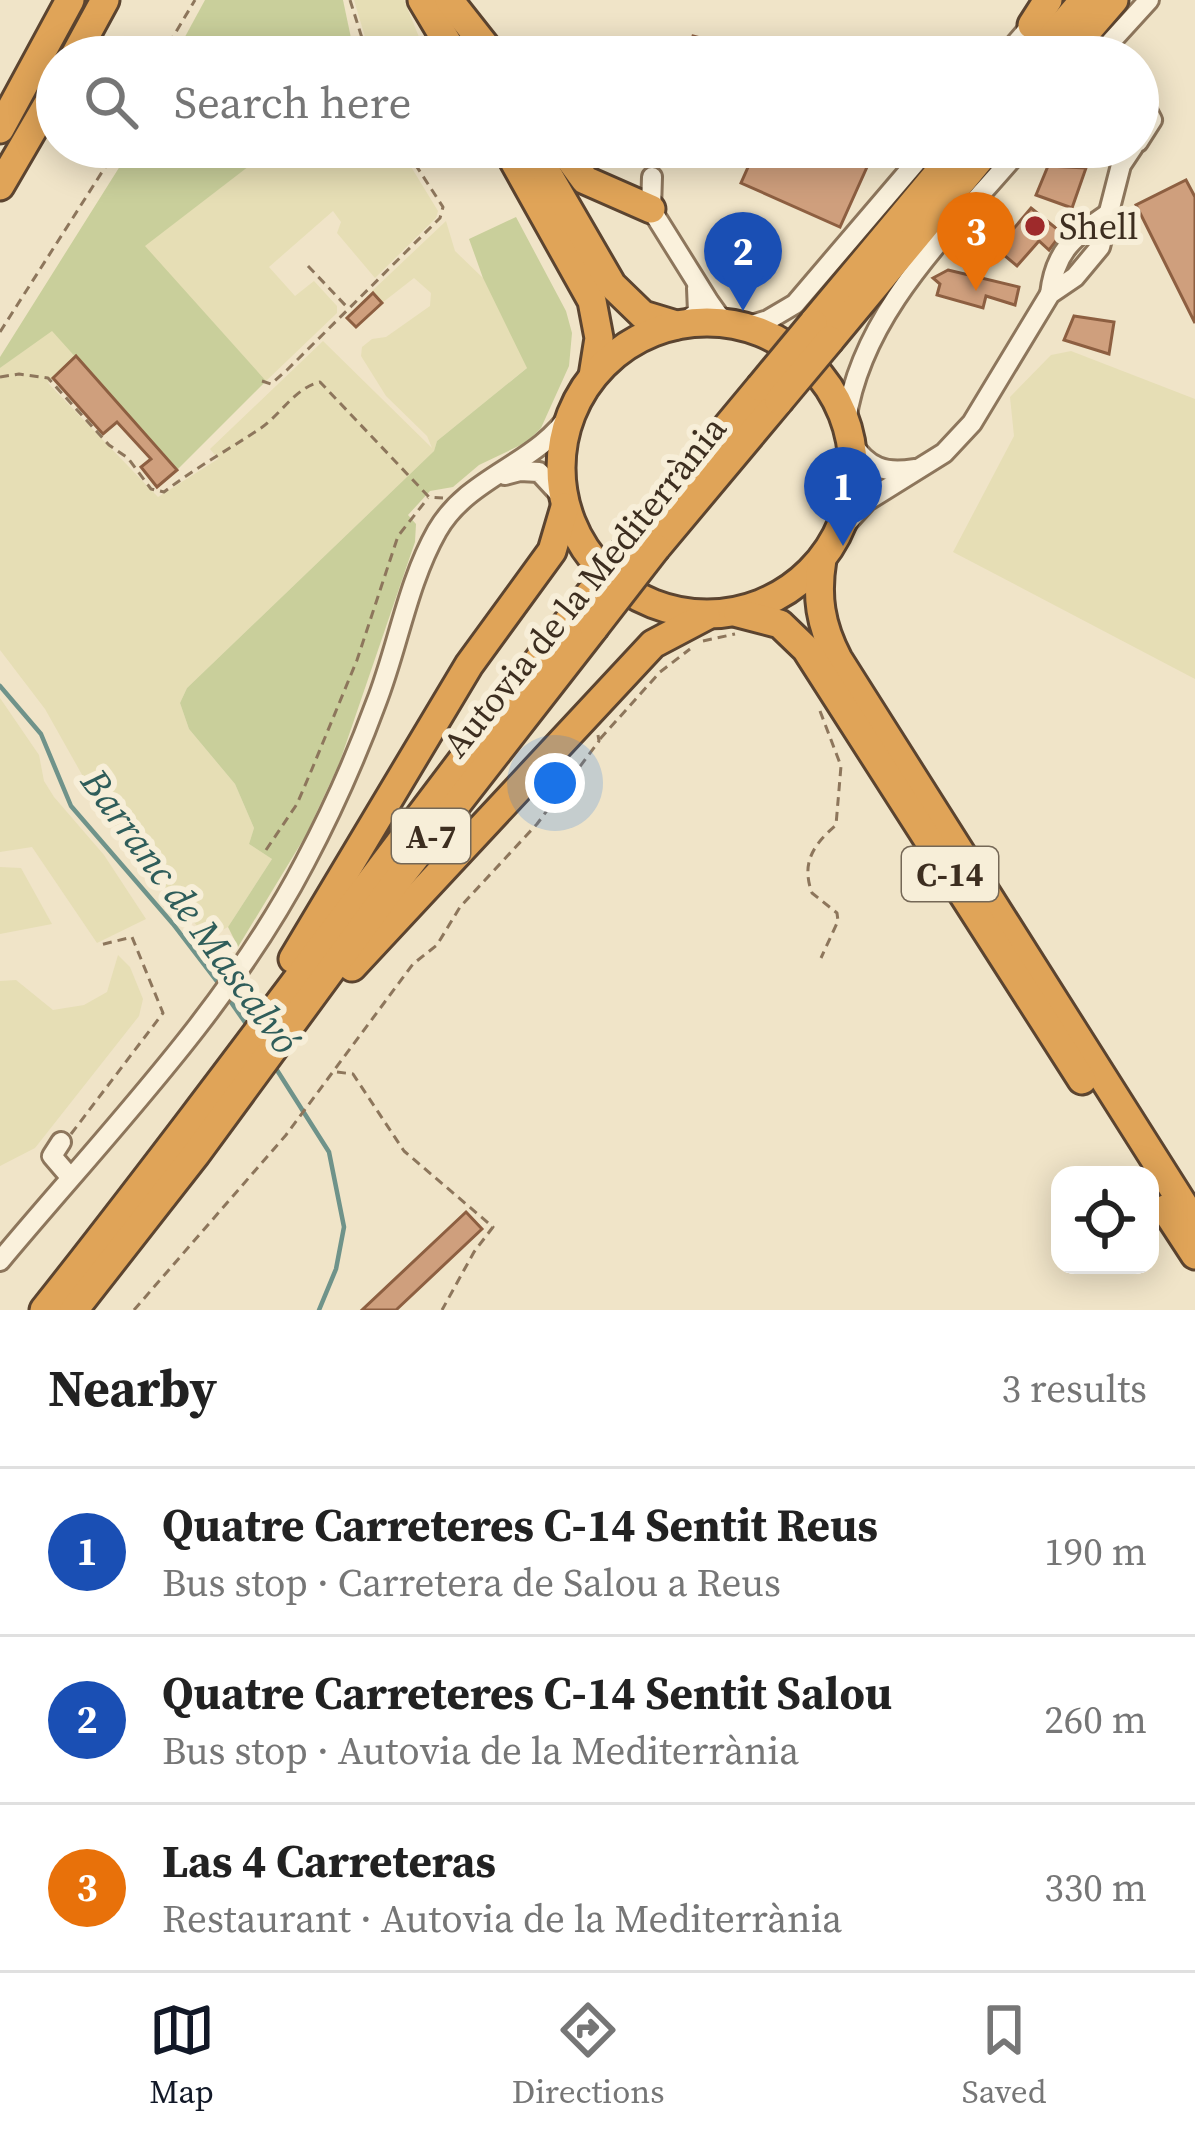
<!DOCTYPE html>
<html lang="en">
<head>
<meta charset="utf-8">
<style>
  :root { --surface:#fff; --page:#f2f2f2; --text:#222; --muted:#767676; --line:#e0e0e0; --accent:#111827 }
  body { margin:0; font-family:"Source Serif 4",serif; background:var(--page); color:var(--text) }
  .controls { position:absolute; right:36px; bottom:36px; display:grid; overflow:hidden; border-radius:24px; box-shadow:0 6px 30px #0003 }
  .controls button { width:108px; height:108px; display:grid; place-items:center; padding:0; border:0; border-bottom:3px solid var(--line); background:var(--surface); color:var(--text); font:60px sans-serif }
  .you { position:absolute; left:555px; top:783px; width:42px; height:42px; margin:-30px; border:9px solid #fff; border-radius:50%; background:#1a73e8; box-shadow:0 0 0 18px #1a73e833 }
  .badge { display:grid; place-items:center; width:78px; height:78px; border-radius:50%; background:var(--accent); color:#fff; font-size:39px; font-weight:700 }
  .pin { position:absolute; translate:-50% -99px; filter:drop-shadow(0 3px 6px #0008) }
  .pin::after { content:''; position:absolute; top:63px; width:42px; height:36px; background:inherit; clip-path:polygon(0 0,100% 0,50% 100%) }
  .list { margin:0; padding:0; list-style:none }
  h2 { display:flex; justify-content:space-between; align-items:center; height:156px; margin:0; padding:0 48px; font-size:51px }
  h2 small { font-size:39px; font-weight:400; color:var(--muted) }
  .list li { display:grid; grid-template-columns:78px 1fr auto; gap:36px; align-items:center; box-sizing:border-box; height:168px; padding:0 48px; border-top:3px solid var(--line) }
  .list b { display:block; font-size:45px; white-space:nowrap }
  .list p { margin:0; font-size:39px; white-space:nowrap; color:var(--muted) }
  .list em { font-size:39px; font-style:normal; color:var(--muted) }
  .icon { flex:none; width:66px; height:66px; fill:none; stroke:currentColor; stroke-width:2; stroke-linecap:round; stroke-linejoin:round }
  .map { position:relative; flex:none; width:1195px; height:1310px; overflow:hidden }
  .search { position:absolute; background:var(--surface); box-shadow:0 6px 30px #0003; left:36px; right:36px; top:36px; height:132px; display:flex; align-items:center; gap:30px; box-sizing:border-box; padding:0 42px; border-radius:66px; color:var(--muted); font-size:45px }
  .sheet { height:660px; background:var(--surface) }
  nav { display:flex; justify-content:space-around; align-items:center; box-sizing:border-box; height:168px; border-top:3px solid var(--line); background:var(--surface); font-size:33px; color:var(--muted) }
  nav a { display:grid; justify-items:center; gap:6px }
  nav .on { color:var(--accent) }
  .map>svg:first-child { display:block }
  .farmland { fill:#e6deb5 }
  .green { fill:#c9cf9b }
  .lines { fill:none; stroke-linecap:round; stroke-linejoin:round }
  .stream { stroke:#6f938a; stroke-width:4.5 }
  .building { fill:#cf9f7d; stroke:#8d5f41; stroke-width:3 }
  .minor-casing { stroke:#8d765c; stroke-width:24 }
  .highway-casing { stroke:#5b4430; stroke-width:33 }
  .path { stroke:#8d765c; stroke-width:3; stroke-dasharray:9 6; stroke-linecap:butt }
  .minor { stroke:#faf1dc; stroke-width:18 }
  .highway { stroke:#e0a458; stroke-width:27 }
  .highway-bridge-casing { stroke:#5b4430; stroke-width:33; stroke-linecap:butt }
  .highway-bridge { stroke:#e0a458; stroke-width:27 }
  .poi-dot { fill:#9e2a2b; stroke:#f7eed8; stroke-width:4.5 }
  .labels { text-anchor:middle; stroke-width:12; stroke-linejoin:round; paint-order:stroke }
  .shield { fill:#f7eed8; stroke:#756857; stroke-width:3 }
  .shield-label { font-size:33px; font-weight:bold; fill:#3d2e20 }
  .poi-label { font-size:36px; fill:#3d2e20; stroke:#f7eed8; text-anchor:start }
  .street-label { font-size:36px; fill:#3d2e20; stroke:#f7eed8 }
  .water-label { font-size:39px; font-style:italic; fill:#2f5d5a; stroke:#f7eed8 }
</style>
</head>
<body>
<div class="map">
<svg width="1195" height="1310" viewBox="0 0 1195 1310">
  <rect width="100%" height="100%" fill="#f0e4c8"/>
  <g class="farmland">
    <polygon points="354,0 404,0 419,37 379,57 371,57"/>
    <polygon points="274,147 399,147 438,211 436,218 375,278 337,233 341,222 333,211 269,267 295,296 314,281 337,306 337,313 266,381 144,246"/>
    <polygon points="446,221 455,251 483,278 528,367 437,441 434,451 187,688 180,703 189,729 235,784 254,828 249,844 272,859 228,927 207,938 103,812 45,709 0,650 0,368 52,330 76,356 48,383 158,497 218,459 210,449 323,341 432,448 427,436 386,396 361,356 362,347 372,339 386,337 430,306 431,293 414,278 382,303 372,291"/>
    <polygon points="1071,351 1195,399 1195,679 953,552 1014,436 1010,397 1051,355"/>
    <polygon points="0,698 39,755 44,781 54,797 104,855 146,919 97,943 32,847 0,852"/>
    <polygon points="0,867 21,868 52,924 0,934"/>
    <polygon points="118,955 130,967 143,999 139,1016 35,1148 0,1166 0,981 16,980 53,1010 84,1005 107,992"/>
  </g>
  <g class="green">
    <polygon points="205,0 343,0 355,57 174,57"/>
    <polygon points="132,147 274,147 145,246 266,381 177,470 52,331 0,368 0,357"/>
    <polygon points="516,217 566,311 572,333 569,366 541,428 527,442 479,465 453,487 430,491 408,515 416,524 415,542 339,764 306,835 238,947 228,927 272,859 249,844 254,828 235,784 189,729 180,703 187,688 434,451 437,441 527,368 483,278 469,239"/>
  </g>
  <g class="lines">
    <g class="stream">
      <polyline points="0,686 41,734 71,806 173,924 222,988"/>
      <polyline points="228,998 249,1028"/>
      <polyline points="275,1067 329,1152 344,1227 336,1269 319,1310"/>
    </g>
  </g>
  <g class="building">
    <polygon points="693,36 759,54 759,57 687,57"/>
    <polygon points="674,147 716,147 712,161 674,150"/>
    <polygon points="757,147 876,147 840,227 741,183"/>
    <polygon points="1048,166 1086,168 1072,208 1036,195"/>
    <polygon points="1186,180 1195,197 1195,323 1136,205"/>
    <polygon points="1031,208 1062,233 1049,250 1039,241 1017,266 973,229 986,213 1010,233"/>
    <polygon points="948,270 1019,287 1015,305 986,296 983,308 937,295 940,284 933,278"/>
    <polygon points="373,293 382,303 356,327 347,318"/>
    <polygon points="1074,316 1114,322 1109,354 1064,340"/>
    <polygon points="76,356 177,470 157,487 141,467 151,459 117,422 103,434 53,378"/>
    <polygon points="466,1212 482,1229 396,1310 362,1310"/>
  </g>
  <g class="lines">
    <g class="minor-casing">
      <g id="minor">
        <polyline points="1004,57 1036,20"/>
        <polyline points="1097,57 1149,0"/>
        <polyline points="1138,93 1152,120 1138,142"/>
        <polyline points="652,177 651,209 709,302 719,316 732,324"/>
        <path d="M1050 294C1055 250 1074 237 1109 213"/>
        <polyline points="682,324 698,312 697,288"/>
        <polyline points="745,327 768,320 795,304 929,147"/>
        <path d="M846 421C862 310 952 230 1022 147"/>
        <path d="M851 442C868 468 885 474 914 469"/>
        <polyline points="505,475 520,471 539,472 563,498"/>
        <polyline points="837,534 867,501 944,453 972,423 1050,294 1075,277 1100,247 1121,165 1133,147"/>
        <polyline points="61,1142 52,1156 70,1177"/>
        <path d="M0 1261C106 1134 228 1010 305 862 332 811 356 757 376 703 398 647 407 584 437 531 469 475 538 465 572 411"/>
      </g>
    </g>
    <g class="highway-casing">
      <g id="highway">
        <polyline points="422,0 456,57"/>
        <polyline points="449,0 494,57"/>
        <polyline points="1032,25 1048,0"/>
        <polyline points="74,57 105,0"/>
        <polyline points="1035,57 1084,0"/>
        <polyline points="1065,57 1114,0"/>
        <polyline points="0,129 70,0"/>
        <polyline points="506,147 592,301 599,338 593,376"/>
        <polyline points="532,147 612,285 643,315 676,325"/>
        <polyline points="561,147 585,180 651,209"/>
        <polyline points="0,186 57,88"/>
        <circle cx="707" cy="468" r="146"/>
        <polyline points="813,323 960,147"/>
        <polyline points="830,340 990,147"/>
        <polyline points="637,535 760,387"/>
        <polyline points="656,548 779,401"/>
        <path d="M822 559C816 596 820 625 838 659L1195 1223"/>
        <polyline points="738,613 780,624 806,649 1082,1080"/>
        <polyline points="293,959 469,665 552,551 565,507"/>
        <polyline points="352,967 653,644 706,616"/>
        <polyline points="1165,1209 1195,1255"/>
        <path d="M44 1310C226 1080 397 842 577 610"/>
        <polyline points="74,1310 196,1154 389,891 594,628"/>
      </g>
    </g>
    <g class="path">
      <polyline points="350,0 368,57"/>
      <polyline points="161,57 195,0"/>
      <polyline points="308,266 347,307"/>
      <polyline points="0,332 118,147"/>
      <path d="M0 377 19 374 48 378 109 445 128 458 151 489 164 492C195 468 228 450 261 428 282 413 295 388 320 382L429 497 443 498"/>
      <polyline points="262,381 271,384 287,370 440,218 443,207 404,147"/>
      <polyline points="703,641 735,634"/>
      <path d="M820 711 841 766 836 825C813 845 801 863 812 893L837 913 838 921 821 958"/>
      <polyline points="600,739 660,672 690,649"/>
      <polyline points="266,850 297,804 312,769 357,660 398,536 428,498"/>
      <polyline points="337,1072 353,1074 404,1151 493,1227 474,1252 442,1310"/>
      <polyline points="71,1134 163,1013 132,937 100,945"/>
      <polyline points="134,1310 286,1135 413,964 437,945 460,907 537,824 599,741 598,735"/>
    </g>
    <use href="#minor" class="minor"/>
    <use href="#highway" class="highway"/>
    <g class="highway-bridge-casing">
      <g id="highway-bridge">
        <polyline points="760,387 813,323"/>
        <polyline points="779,401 830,340"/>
        <polyline points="577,610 637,535"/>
        <polyline points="594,628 656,548"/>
      </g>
    </g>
    <use href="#highway-bridge" class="highway-bridge"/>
  </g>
  <circle class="poi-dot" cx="1035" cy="226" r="12"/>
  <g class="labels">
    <g class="shield">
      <rect x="392" y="809" width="78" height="54" rx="9"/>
      <rect x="902" y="847" width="96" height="54" rx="9"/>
    </g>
    <g class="shield-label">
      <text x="431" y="848">A-7</text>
      <text x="950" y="886">C-14</text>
    </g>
    <g class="poi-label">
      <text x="1059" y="239">Shell</text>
    </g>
    <g class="street-label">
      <text transform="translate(584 586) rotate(-51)" y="13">Autovia de la Mediterrània</text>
    </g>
    <g class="water-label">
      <text transform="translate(191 911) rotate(54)" y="14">Barranc de Mascalvó</text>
    </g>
  </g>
</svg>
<div class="controls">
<button><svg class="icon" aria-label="locate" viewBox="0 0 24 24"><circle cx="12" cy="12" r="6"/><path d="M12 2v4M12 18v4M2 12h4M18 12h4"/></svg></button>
</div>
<div class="you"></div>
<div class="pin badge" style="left:843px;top:546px;background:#1a4fb4">1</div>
<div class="pin badge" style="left:743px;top:311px;background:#1a4fb4">2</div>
<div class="pin badge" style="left:976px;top:291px;background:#e8710a">3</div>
<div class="search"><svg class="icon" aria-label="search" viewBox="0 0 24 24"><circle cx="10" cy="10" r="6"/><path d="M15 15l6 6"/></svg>Search here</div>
</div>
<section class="sheet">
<h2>Nearby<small>3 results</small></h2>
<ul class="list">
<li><span class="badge" style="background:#1a4fb4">1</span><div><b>Quatre Carreteres C-14 Sentit Reus</b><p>Bus stop · Carretera de Salou a Reus</p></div><em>190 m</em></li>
<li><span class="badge" style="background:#1a4fb4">2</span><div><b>Quatre Carreteres C-14 Sentit Salou</b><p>Bus stop · Autovia de la Mediterrània</p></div><em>260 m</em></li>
<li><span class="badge" style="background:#e8710a">3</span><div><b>Las 4 Carreteras</b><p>Restaurant · Autovia de la Mediterrània</p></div><em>330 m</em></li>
</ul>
</section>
<nav>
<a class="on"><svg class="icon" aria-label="map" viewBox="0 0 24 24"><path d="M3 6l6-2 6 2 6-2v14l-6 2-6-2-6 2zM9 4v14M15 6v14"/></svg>Map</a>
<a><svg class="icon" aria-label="directions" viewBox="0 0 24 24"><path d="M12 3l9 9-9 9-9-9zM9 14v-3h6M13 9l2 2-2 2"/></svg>Directions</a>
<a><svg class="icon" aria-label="saved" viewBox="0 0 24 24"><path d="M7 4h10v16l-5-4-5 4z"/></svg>Saved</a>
</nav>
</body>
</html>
